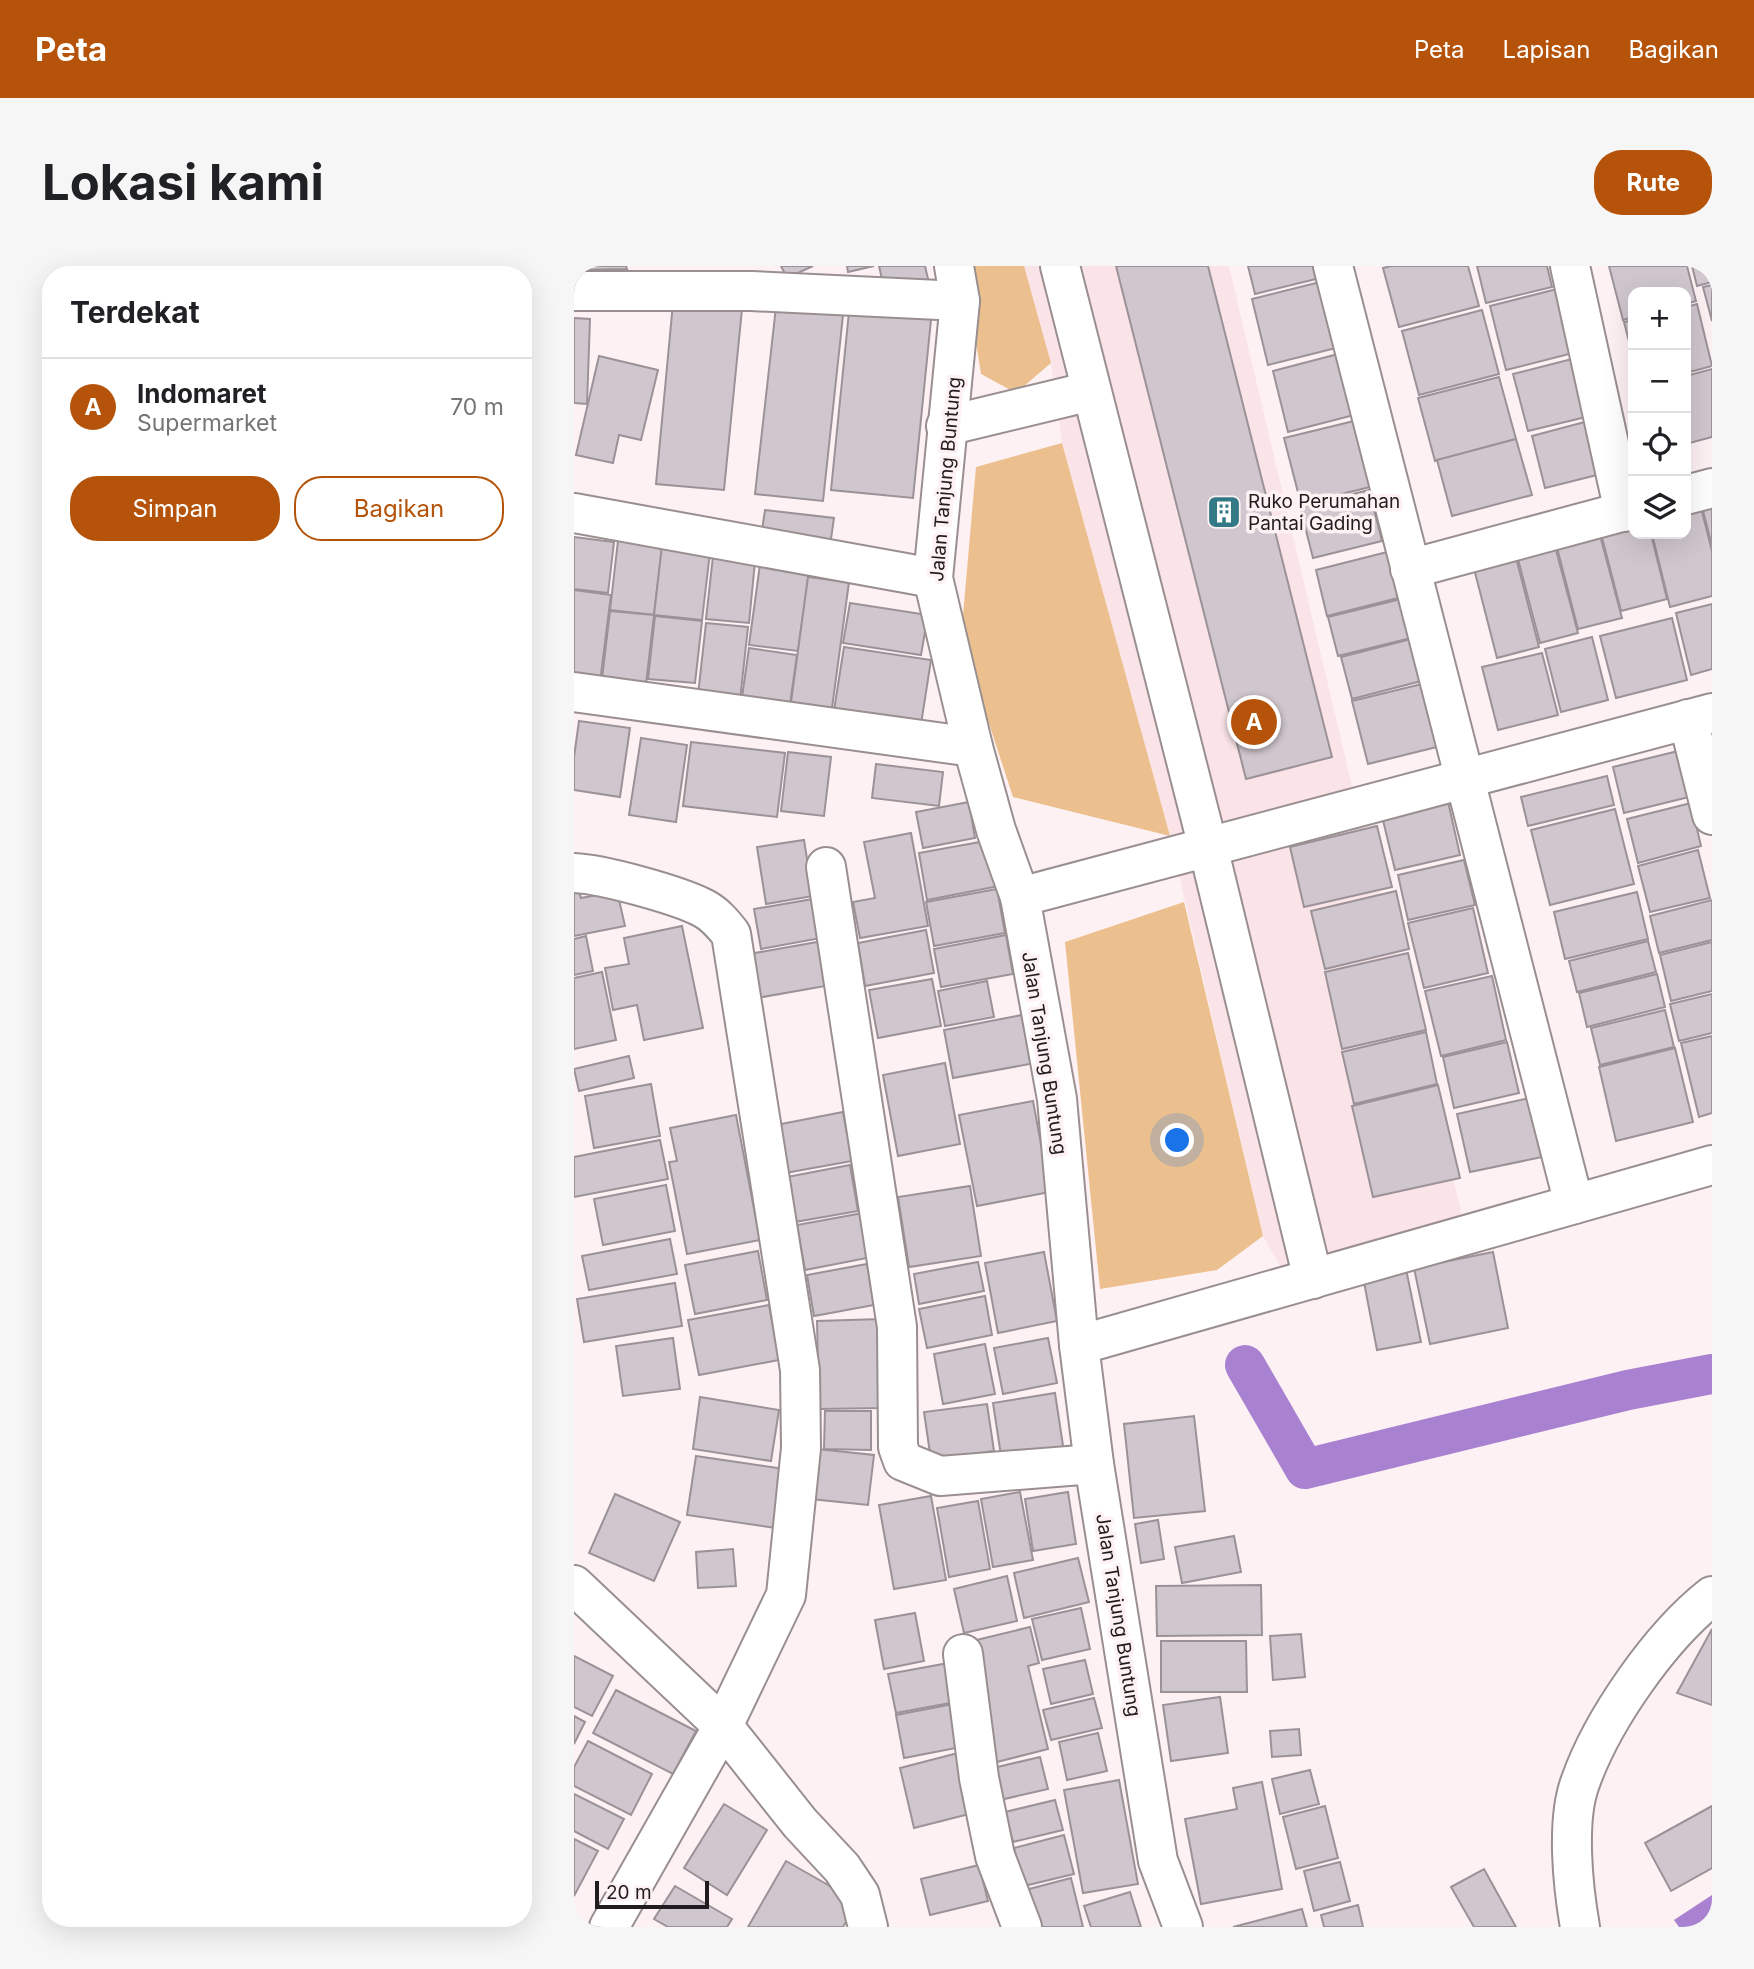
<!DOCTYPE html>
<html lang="id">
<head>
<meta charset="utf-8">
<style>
  :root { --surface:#fff; --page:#f6f6f6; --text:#202124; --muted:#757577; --line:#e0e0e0; --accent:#b45309 }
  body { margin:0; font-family:Inter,sans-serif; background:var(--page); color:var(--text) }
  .controls { position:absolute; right:21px; top:21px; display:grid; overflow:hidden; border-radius:14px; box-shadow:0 7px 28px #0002 }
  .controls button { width:63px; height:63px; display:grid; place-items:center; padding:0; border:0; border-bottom:2px solid var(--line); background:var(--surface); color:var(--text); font:35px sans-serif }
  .scale { position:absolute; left:21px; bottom:18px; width:114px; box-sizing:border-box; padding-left:7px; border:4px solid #211c1d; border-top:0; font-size:19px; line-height:24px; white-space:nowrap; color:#211c1d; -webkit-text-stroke:5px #fef1f3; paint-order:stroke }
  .you { position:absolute; left:604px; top:875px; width:24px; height:24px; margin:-18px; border:5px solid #fff; border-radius:50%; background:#1a73e8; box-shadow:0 0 0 10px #1a73e833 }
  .badge { display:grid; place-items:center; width:46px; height:46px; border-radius:50%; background:var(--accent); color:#fff; font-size:23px; font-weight:700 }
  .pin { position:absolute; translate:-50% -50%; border:4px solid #fff; box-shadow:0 2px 7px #0006 }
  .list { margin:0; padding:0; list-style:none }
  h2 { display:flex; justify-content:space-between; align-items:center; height:91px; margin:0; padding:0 28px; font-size:30px }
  h2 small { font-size:23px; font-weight:400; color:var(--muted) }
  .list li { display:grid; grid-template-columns:46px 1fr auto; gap:21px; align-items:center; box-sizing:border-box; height:98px; padding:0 28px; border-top:2px solid var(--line) }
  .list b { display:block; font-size:26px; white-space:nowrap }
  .list p { margin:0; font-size:23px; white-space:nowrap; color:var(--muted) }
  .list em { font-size:23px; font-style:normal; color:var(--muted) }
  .actions { display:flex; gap:14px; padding:21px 28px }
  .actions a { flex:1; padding:16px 0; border:2px solid var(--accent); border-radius:28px; text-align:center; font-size:24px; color:var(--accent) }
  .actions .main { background:var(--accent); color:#fff }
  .icon { flex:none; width:38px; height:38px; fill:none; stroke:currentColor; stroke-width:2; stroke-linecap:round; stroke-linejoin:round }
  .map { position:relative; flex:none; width:1138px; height:1661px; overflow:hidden; border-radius:28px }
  header { display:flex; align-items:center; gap:42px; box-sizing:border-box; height:98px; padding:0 35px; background:var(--accent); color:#fff }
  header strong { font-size:33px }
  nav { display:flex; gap:38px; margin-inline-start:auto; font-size:24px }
  .intro { display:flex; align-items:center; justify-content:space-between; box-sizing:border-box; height:168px; padding:0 42px }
  h1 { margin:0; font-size:49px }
  .button { padding:18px 32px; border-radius:28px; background:var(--accent); color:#fff; font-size:24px; font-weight:700 }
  main { display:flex; gap:42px; padding:0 42px }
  aside { flex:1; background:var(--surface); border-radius:28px; box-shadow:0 7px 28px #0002 }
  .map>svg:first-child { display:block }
  .built { fill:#fae4e7 }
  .green { fill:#ecc08e }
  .water { fill:#a882d0 }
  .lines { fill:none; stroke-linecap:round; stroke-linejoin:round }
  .canal { stroke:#a882d0; stroke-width:40 }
  .building { fill:#d0c6cd; stroke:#9b9298; stroke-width:2 }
  .minor-casing { stroke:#9a8f90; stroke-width:42 }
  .minor { stroke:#fff; stroke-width:38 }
  .labels { text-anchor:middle; stroke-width:7; stroke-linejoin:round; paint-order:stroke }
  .street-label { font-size:19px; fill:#211c1d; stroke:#fef1f3 }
  .poi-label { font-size:19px; fill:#211c1d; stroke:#fef1f3; text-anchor:start }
</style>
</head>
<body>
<header>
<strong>Peta</strong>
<nav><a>Peta</a><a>Lapisan</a><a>Bagikan</a></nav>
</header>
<div class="intro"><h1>Lokasi kami</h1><a class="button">Rute</a></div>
<main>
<aside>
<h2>Terdekat<small></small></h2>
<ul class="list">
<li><span class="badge">A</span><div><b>Indomaret</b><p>Supermarket</p></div><em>70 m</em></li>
</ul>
<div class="actions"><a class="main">Simpan</a><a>Bagikan</a></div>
</aside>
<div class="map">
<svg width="1138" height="1661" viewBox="0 0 1138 1661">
  <rect width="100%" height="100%" fill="#fef1f3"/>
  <polygon class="built" points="450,0 655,0 779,524 897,983 726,1035 689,970 596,570 488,177 477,97"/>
  <g class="green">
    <polygon points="390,0 450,0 477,97 442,127 407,108"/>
    <polygon points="488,177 596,570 439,531 387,372 402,201"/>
    <polygon points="610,636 689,970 643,1004 526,1023 491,676"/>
  </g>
  <polygon class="water" points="1138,1629 1138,1661 1105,1661 1100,1654"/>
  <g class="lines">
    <polyline class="canal" points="671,1099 731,1203 1054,1124 1138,1108"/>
  </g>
  <g class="building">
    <polygon points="0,0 52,0 53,3 0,4"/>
    <polygon points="207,0 239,0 213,12"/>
    <polygon points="273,0 300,0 274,6"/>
    <polygon points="305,0 351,0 355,17 311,27"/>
    <polygon points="542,0 634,0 758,491 672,513"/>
    <polygon points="674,0 739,0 742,13 681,28"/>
    <polygon points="817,0 894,0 905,40 825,61 809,2"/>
    <polygon points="903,0 973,0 978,21 912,37"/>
    <polygon points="1035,0 1113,0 1122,35 1112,38 1112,26 1059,26 1059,51 1049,54"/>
    <polygon points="1118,0 1138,0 1138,16 1123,20"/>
    <polygon points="746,16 762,82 694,99 678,33"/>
    <polygon points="1138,19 1138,55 1129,21"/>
    <polygon points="983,23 999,87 932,104 916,40"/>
    <polygon points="203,32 270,40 249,235 181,228"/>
    <polygon points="276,36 358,44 339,232 257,224"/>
    <polygon points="99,37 168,43 150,224 82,218"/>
    <polygon points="1123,38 1138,100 1112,107 1112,41"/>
    <polygon points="908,44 925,108 845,129 828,65"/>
    <polygon points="0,52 16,53 13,138 0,137"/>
    <polygon points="1059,54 1059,91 1050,56"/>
    <polygon points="764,88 780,149 714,166 699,105"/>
    <polygon points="25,90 84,104 67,174 45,169 39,197 2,189"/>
    <polygon points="1002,92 1016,150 954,165 939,108"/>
    <polygon points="1138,103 1138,171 1112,178 1112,110"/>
    <polygon points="925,111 942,173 861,195 844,132"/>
    <polygon points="1022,153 1035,206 971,222 958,170"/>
    <polygon points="780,155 796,221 727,238 710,172"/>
    <polygon points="942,173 958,229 878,250 863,194"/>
    <polygon points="795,224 808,275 739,292 726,241"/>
    <polygon points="1138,226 1138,280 1125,229"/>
    <polygon points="1124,230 1138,285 1138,330 1096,341 1078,268 1112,268 1112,233"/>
    <polygon points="191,244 260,252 256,280 187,271"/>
    <polygon points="1059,246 1059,268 1077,268 1093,333 1047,345 1024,256"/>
    <polygon points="1023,258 1048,352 1004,363 980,270"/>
    <polygon points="45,266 88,280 80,349 36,344"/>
    <polygon points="978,269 1004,367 966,377 940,278"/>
    <polygon points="0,271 40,276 34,327 0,323"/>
    <polygon points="88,280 136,286 128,354 80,349"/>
    <polygon points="939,280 965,381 923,392 897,291"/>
    <polygon points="140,281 182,285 175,357 132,353"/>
    <polygon points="825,283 836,329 753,350 742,304"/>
    <polygon points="187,291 236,298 224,385 175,379"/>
    <polygon points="234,311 275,316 258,442 217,436"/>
    <polygon points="0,324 37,329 26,416 0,413"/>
    <polygon points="835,331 845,370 764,390 754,351"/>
    <polygon points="276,337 354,349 347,389 269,377"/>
    <polygon points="1138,338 1138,403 1117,409 1102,347"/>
    <polygon points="36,345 80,349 72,418 28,413"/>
    <polygon points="81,350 128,355 121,417 74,413"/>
    <polygon points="1098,352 1113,414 1042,432 1026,370"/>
    <polygon points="132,357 174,361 166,434 124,429"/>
    <polygon points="845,371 855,413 778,433 767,391"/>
    <polygon points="1018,371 1034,434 987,446 971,383"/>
    <polygon points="270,381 357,394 345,471 258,457"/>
    <polygon points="175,382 223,389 216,438 168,431"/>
    <polygon points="968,387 984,449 924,464 908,401"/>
    <polygon points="856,416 871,479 794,498 778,435"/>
    <polygon points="5,455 56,462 46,531 0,524 0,491"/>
    <polygon points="67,472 113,479 102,556 55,549"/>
    <polygon points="117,476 211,487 203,551 109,540"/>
    <polygon points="1104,485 1115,531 1050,547 1039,501"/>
    <polygon points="214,486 257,491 250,550 207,545"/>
    <polygon points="302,498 369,506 365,540 298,532"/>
    <polygon points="1033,510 1040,539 954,560 947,531"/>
    <polygon points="873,531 886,589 821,604 807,546"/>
    <polygon points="395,536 401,572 349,582 342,546"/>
    <polygon points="1117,537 1127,580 1064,597 1053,553"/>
    <polygon points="1041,543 1060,618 976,639 957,564"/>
    <polygon points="803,560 818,621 730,641 716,581"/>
    <polygon points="337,567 354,660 286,672 279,636 301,632 290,576"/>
    <polygon points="230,574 239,630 192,638 183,581"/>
    <polygon points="417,574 425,620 353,634 345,587"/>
    <polygon points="1124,584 1136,632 1076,646 1064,600"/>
    <polygon points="890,594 901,639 834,654 824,609"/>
    <polygon points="0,609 7,632 43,625 51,660 0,670"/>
    <polygon points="423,623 431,667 360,680 352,636"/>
    <polygon points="822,625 835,683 751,703 737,645"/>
    <polygon points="1063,626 1074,673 991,693 980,646"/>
    <polygon points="239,633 247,672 187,683 180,643"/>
    <polygon points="1138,634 1138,674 1085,687 1076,650"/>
    <polygon points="899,642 914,707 850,722 834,657"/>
    <polygon points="108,660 129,762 70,774 63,739 39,744 31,702 55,698 50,672"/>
    <polygon points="352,664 360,707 291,720 284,677"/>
    <polygon points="432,669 439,708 367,721 360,683"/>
    <polygon points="12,670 19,705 0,709 0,673"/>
    <polygon points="249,675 257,719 183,732 175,688"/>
    <polygon points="1074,675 1082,706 1003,726 995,695"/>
    <polygon points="1138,676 1138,725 1097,735 1086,689"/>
    <polygon points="834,687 852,764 768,783 751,706"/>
    <polygon points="28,706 42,774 0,783 0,712"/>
    <polygon points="1083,708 1091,741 1013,761 1005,727"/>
    <polygon points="918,710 932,774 867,790 851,725"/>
    <polygon points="358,713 367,760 304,772 295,724"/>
    <polygon points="413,715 420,751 371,760 364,725"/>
    <polygon points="1138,728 1138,767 1105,775 1096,738"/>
    <polygon points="1091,744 1100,781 1026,799 1017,762"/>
    <polygon points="453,748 461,797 379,812 370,764"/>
    <polygon points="852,766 863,818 780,838 768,786"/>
    <polygon points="1138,770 1138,847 1125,851 1107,777"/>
    <polygon points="933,776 945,827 880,842 869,791"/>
    <polygon points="1101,782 1119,856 1042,875 1025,801"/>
    <polygon points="55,790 60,812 5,825 0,803"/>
    <polygon points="371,797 386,878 324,890 309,809"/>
    <polygon points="77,818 86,870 20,882 11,830"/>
    <polygon points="864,819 886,912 799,931 778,840"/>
    <polygon points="960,831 973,890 896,906 883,848"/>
    <polygon points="459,835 476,926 403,940 385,849"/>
    <polygon points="269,846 278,895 211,907 202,859"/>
    <polygon points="162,849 186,974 113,988 95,896 103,895 96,862"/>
    <polygon points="86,874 94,913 0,931 0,891"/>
    <polygon points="276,899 284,945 221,956 213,911"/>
    <polygon points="92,919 101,965 29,979 20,933"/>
    <polygon points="396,920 407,990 335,1001 324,931"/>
    <polygon points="289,947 298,991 231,1004 223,959"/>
    <polygon points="96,973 103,1008 15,1024 8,990"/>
    <polygon points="184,985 193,1034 121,1048 111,999"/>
    <polygon points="470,986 483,1055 424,1067 411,997"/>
    <polygon points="919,986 934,1062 856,1078 840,1002"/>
    <polygon points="404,996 410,1025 345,1038 340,1008"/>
    <polygon points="293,998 300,1039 240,1050 233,1009"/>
    <polygon points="832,1003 847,1076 803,1084 789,1011"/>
    <polygon points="101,1017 108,1060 10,1076 3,1033"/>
    <polygon points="411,1030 418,1069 353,1082 345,1043"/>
    <polygon points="195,1039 205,1094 125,1109 114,1054"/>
    <polygon points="307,1053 309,1142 245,1143 243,1055"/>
    <polygon points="99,1072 106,1123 49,1130 42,1080"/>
    <polygon points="474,1072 483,1117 429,1128 420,1082"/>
    <polygon points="411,1078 421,1128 369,1138 360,1088"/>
    <polygon points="481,1127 490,1186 428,1196 419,1137"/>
    <polygon points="126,1131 205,1144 197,1195 119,1183"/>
    <polygon points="413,1138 420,1185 357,1194 350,1146"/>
    <polygon points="251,1145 297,1145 297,1184 250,1183"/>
    <polygon points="620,1150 631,1245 560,1252 550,1158"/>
    <polygon points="243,1183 300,1189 294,1239 237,1233"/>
    <polygon points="122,1190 211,1203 202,1262 113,1249"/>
    <polygon points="446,1226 459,1294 419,1301 407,1233"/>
    <polygon points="494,1226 502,1278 459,1285 451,1233"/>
    <polygon points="41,1228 106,1256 80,1315 15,1287"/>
    <polygon points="357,1230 372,1314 320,1323 305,1239"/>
    <polygon points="404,1235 416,1303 375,1311 363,1242"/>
    <polygon points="584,1254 590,1293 567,1297 561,1258"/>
    <polygon points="660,1270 667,1306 608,1317 601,1281"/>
    <polygon points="159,1283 162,1320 124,1322 122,1286"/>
    <polygon points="504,1292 515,1336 450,1352 440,1307"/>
    <polygon points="433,1310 443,1355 390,1367 380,1323"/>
    <polygon points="687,1319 688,1369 583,1370 582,1320"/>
    <polygon points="507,1342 516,1383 468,1394 458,1353"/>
    <polygon points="341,1347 350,1395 310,1403 301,1354"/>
    <polygon points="456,1361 465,1397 454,1400 474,1483 419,1497 390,1377"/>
    <polygon points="1138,1363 1138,1439 1103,1427"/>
    <polygon points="727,1368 731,1411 699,1414 696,1370"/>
    <polygon points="587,1375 672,1375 673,1426 587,1426"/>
    <polygon points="0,1390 39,1410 18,1450 0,1441"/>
    <polygon points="511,1394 519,1428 477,1438 469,1403"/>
    <polygon points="380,1396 387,1435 322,1447 314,1408"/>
    <polygon points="42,1424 122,1465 99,1508 19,1467"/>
    <polygon points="646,1431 654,1487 597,1495 589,1439"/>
    <polygon points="520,1432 528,1462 477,1474 469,1444"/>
    <polygon points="379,1438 387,1481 330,1492 322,1449"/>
    <polygon points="0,1450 11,1456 0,1478"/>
    <polygon points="725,1463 727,1489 698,1491 696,1465"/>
    <polygon points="524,1467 533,1505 493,1514 485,1476"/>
    <polygon points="14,1475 78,1508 57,1549 0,1520 0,1501"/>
    <polygon points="384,1487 399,1547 340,1562 326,1502"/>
    <polygon points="466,1491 474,1523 426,1534 419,1502"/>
    <polygon points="736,1504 745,1538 706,1548 698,1513"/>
    <polygon points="545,1514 564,1618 509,1627 490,1524"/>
    <polygon points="688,1516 708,1623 627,1638 611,1553 663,1543 659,1522"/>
    <polygon points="0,1528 50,1553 34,1583 0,1565"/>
    <polygon points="481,1534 489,1564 439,1576 431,1546"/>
    <polygon points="150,1538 193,1564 153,1629 110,1602"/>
    <polygon points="751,1540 764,1592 722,1603 709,1551"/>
    <polygon points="1138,1540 1138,1602 1097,1625 1071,1577"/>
    <polygon points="490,1569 500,1608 450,1620 440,1582"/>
    <polygon points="0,1573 24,1585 0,1630"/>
    <polygon points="212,1595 284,1636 269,1661 174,1661"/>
    <polygon points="766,1596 776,1635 740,1645 730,1605"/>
    <polygon points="405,1599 414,1635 356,1649 347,1613"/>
    <polygon points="910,1603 942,1661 900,1661 877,1621"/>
    <polygon points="497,1612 509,1661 464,1661 455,1623"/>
    <polygon points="101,1620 158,1653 153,1661 94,1661 80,1653"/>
    <polygon points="556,1626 567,1661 517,1661 510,1640"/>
    <polygon points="784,1639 789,1661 750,1661 747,1649"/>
    <polygon points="728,1643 733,1661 659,1661"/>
  </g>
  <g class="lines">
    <g class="minor-casing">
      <g id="minor">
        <polyline points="380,0 386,35 359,312 399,481 422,564 446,631 483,833 505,1079 520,1198 584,1595 609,1661"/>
        <polyline points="486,0 634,581 739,1013"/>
        <polyline points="759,0 1000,938"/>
        <polyline points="996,0 1050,246"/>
        <polyline points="0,25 177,25 386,35"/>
        <polyline points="372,160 517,125"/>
        <polyline points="1112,229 1138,222"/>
        <polyline points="0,247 359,312"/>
        <polyline points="836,303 1059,243"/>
        <polyline points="0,426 399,481"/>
        <polyline points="1114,453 1138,549"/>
        <polyline points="252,601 323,1061 324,1181 329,1195 366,1210 520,1198"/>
        <path d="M0 607C28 608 104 629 129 642 141 648 149 658 157 668L226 1104 227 1182 212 1329 149 1460 35 1661"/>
        <polyline points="446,631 1138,447"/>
        <polyline points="505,1079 1138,899"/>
        <polyline points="0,1319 149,1460 226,1557 268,1602 286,1629 294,1661"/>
        <polyline points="389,1388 405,1512 421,1590 448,1661"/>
        <path d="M1006 1661C999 1621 992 1555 1006 1517 1028 1454 1086 1371 1138 1330"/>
      </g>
    </g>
    <use href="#minor" class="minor"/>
  </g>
  <defs>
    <g id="building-square" transform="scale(1.75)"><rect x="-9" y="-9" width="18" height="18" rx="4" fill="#337986" stroke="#fef1f3"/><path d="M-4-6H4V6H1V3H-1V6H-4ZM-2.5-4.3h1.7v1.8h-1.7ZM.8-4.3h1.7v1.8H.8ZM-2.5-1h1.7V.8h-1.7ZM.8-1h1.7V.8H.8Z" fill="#fff"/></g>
  </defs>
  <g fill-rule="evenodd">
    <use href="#building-square" x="650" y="246"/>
  </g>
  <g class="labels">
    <g class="street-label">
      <text transform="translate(371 213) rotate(-85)" y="7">Jalan Tanjung Buntung</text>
      <text transform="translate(471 787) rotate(81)" y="7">Jalan Tanjung Buntung</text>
      <text transform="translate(545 1349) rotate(81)" y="7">Jalan Tanjung Buntung</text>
    </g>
    <g class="poi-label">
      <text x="674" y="242">Ruko Perumahan<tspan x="674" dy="22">Pantai Gading</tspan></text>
    </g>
  </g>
</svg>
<div class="controls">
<button>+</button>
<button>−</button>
<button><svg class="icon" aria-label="locate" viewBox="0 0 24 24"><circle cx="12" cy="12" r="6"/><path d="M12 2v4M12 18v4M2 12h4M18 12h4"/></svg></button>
<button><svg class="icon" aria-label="layers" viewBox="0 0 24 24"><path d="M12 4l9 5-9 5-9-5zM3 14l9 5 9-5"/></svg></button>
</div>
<div class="scale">20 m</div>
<div class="you"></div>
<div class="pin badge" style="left:680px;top:456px">A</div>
</div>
</main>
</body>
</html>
